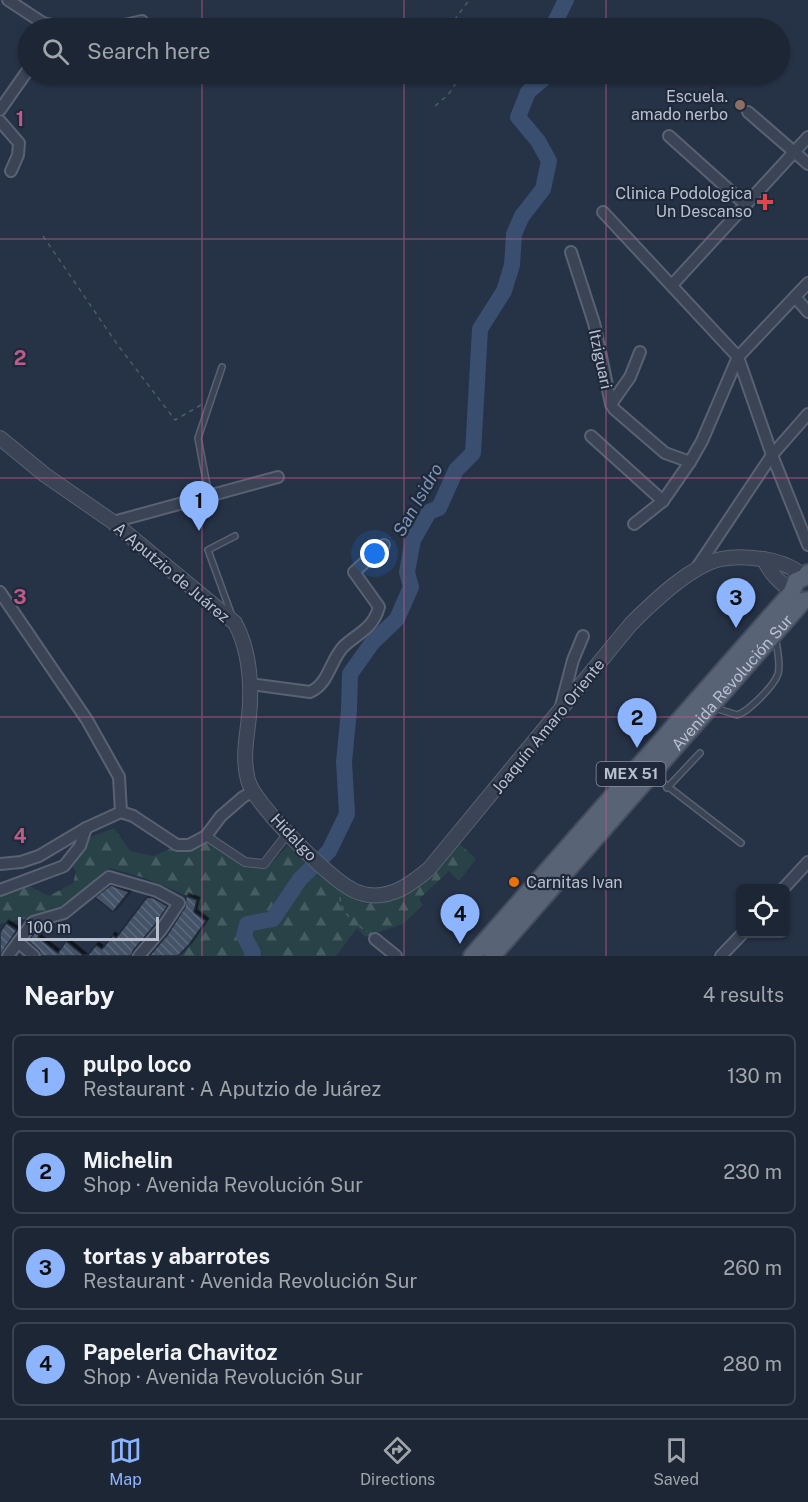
<!DOCTYPE html>
<html lang="en">
<head>
<meta charset="utf-8">
<style>
  :root { --surface:#1c2634; --page:#252e3c; --text:#f1f3f6; --muted:#a0a5ac; --line:#3a434f; --accent:#8cb4ff }
  body { margin:0; font-family:"Public Sans",sans-serif; background:var(--page); color:var(--text) }
  .controls { position:absolute; right:18px; bottom:18px; display:grid; overflow:hidden; border-radius:9px; box-shadow:0 2px 4px #0004 }
  .controls button { width:54px; height:54px; display:grid; place-items:center; padding:0; border:0; border-bottom:2px solid var(--line); background:var(--surface); color:var(--text); font:30px sans-serif }
  .scale { position:absolute; left:18px; bottom:15px; width:141px; box-sizing:border-box; padding-left:6px; border:3px solid #b8c0ce; border-top:0; font-size:16px; line-height:21px; white-space:nowrap; color:#b8c0ce; -webkit-text-stroke:4px #1f293a; paint-order:stroke }
  .you { position:absolute; left:375px; top:554px; width:21px; height:21px; margin:-15px; border:4px solid #fff; border-radius:50%; background:#1a73e8; box-shadow:0 0 0 9px #1a73e833 }
  .badge { display:grid; place-items:center; width:39px; height:39px; border-radius:50%; background:var(--accent); color:#111; font-size:20px; font-weight:700 }
  .pin { position:absolute; translate:-50% -50px; filter:drop-shadow(0 2px 3px #0008) }
  .pin::after { content:''; position:absolute; top:32px; width:21px; height:18px; background:inherit; clip-path:polygon(0 0,100% 0,50% 100%) }
  .list { margin:0; padding:0; list-style:none }
  h2 { display:flex; justify-content:space-between; align-items:center; height:78px; margin:0; padding:0 24px; font-size:26px }
  h2 small { font-size:20px; font-weight:400; color:var(--muted) }
  .list li { display:grid; grid-template-columns:39px 1fr auto; gap:18px; align-items:center; box-sizing:border-box; height:84px; margin:0 12px 12px; padding:0 12px; border:2px solid var(--line); border-radius:9px }
  .list b { display:block; font-size:22px; white-space:nowrap }
  .list p { margin:0; font-size:20px; white-space:nowrap; color:var(--muted) }
  .list em { font-size:20px; font-style:normal; color:var(--muted) }
  .icon { flex:none; width:33px; height:33px; fill:none; stroke:currentColor; stroke-width:2; stroke-linecap:round; stroke-linejoin:round }
  .map { position:relative; flex:none; width:808px; height:956px; overflow:hidden }
  .search { position:absolute; background:var(--surface); box-shadow:0 2px 4px #0004; left:18px; right:18px; top:18px; height:66px; display:flex; align-items:center; gap:15px; box-sizing:border-box; padding:0 21px; border-radius:33px; color:var(--muted); font-size:22px }
  .sheet { height:462px; background:var(--surface) }
  nav { display:flex; justify-content:space-around; align-items:center; box-sizing:border-box; height:84px; border-top:2px solid var(--line); background:var(--surface); font-size:16px; color:var(--muted) }
  nav a { display:grid; justify-items:center; gap:3px }
  nav .on { color:var(--accent) }
  .map>svg:first-child { display:block }
  .forest { fill:url(#forest-firs) }
  .lines { fill:none; stroke-linecap:round; stroke-linejoin:round }
  .river { stroke:#3a4e6f; stroke-width:16 }
  .building { fill:url(#building-back-hatch); stroke:#212b3c; stroke-width:1.5; filter:url(#shadow) }
  .service-casing { stroke:#596272; stroke-width:8 }
  .pedestrian-casing { stroke:#596272; stroke-width:10 }
  .minor-casing { stroke:#596272; stroke-width:14 }
  .tertiary-casing { stroke:#596272; stroke-width:16 }
  .primary-casing { stroke:#444d5e; stroke-width:20 }
  .path { stroke:#465f62; stroke-width:1.5; stroke-dasharray:4.5 4.5; stroke-linecap:butt }
  .service { stroke:#3a4455; stroke-width:5 }
  .pedestrian { stroke:#3a4455; stroke-width:8 }
  .minor { stroke:#3a4455; stroke-width:10 }
  .tertiary { stroke:#3a4455; stroke-width:14 }
  .primary { stroke:#586375; stroke-width:16 }
  .grid { fill:none; stroke:#be5b89; stroke-width:1.5; stroke-opacity:0.55 }
  .education-dot { fill:#8d6e63; stroke:#1f293a; stroke-width:2 }
  .health-dot { fill:#e0444e; stroke:#1f293a; stroke-width:2 }
  .food-dot { fill:#e8710a; stroke:#1f293a; stroke-width:2 }
  .labels { text-anchor:middle; stroke-width:4.5; stroke-linejoin:round; paint-order:stroke }
  .shield { fill:#1f293a; stroke:#8a93a2; stroke-width:1.5 }
  .shield-label { font-size:15px; font-weight:bold; fill:#b8c0ce }
  .poi-label { font-size:16px; fill:#b8c0ce; stroke:#1f293a; text-anchor:end }
  .street-label { font-size:16px; fill:#b8c0ce; stroke:#1f293a }
  .water-label { font-size:18px; font-style:italic; fill:#7d94b7; stroke:#1f293a }
  .grid-label { font-size:20px; text-anchor:middle; font-weight:bold; fill:#be5b89; stroke:#1f293a; stroke-width:4.5; stroke-linejoin:round; paint-order:stroke }
</style>
</head>
<body>
<div class="map">
<svg width="808" height="956" viewBox="0 0 808 956">
  <defs>
    <pattern id="forest-firs" width="22" height="20" patternUnits="userSpaceOnUse" patternTransform="scale(1.5)"><rect width="22" height="20" fill="#284247"/><path d="M5 1l3.5 6h-7zM16 11l3.5 6h-7z" fill="#455c60"/></pattern>
    <pattern id="building-back-hatch" width="6" height="6" patternUnits="userSpaceOnUse" patternTransform="scale(1.5)"><rect width="6" height="6" fill="#445268"/><path d="M-1 5l2 2M0 0l6 6M5-1l2 2" fill="none" stroke="#5d697c"/></pattern>
    <filter id="shadow"><feDropShadow dx="2.5" dy="-2.5" stdDeviation="0" flood-color="#0009"/></filter>
  </defs>
  <rect width="100%" height="100%" fill="#263246"/>
  <polygon class="forest" points="114,828 130,851 153,856 170,849 186,851 202,847 206,841 243,867 266,869 287,846 338,886 366,904 403,896 429,878 460,844 476,859 459,881 449,871 419,899 423,905 403,924 365,937 357,928 336,956 178,956 189,945 206,921 194,912 197,900 145,878 110,868 60,907 32,917 0,924 0,895 27,885 49,896 73,883 76,872 71,864 91,837"/>
  <g class="lines">
    <g class="river">
      <polyline points="552,28 566,0"/>
      <polyline points="252,956 253,953 244,936 247,924 273,919 300,879 329,851 347,814 344,762 349,710 350,674 372,643 397,619 411,587 407,572 413,540 429,512 439,508 456,470 473,453 480,329 504,291 512,265 514,234 522,216 543,189 549,161 538,141 518,117 528,92 549,74"/>
    </g>
  </g>
  <g class="building">
    <polygon points="111,885 129,892 113,912 95,897"/>
    <polygon points="186,896 197,900 194,912 206,921 189,945 178,956 149,956 167,935 185,907"/>
    <polygon points="147,897 154,898 168,906 155,925 133,951 132,956 87,956 96,945 102,949 113,935 116,938"/>
    <polygon points="6,923 17,930 0,956 0,932"/>
    <polygon points="38,928 43,930 38,937 58,953 66,941 84,956 41,956 39,951 28,941"/>
  </g>
  <g class="lines">
    <g class="service-casing">
      <g id="service">
        <polyline points="209,496 198,438 222,367"/>
        <polyline points="232,616 208,550 235,536"/>
        <path d="M712 707 737 715C748 712 774 686 778 674 781 664 777 650 776 640"/>
        <polyline points="653,775 741,843"/>
        <polyline points="667,788 700,753"/>
      </g>
    </g>
    <g class="pedestrian-casing">
      <polyline id="pedestrian" points="206,836 245,862 264,864 288,833"/>
    </g>
    <g class="minor-casing">
      <g id="minor">
        <polyline points="8,0 43,23 67,28"/>
        <polyline points="111,28 142,21"/>
        <polyline points="0,110 28,70"/>
        <polyline points="748,112 808,164"/>
        <polyline points="0,121 19,143 18,155 11,171"/>
        <polyline points="669,136 746,205"/>
        <polyline points="603,212 738,357 772,455 808,545"/>
        <polyline points="571,252 594,323 611,404 614,409 665,453 690,462"/>
        <polyline points="672,285 808,137"/>
        <polyline points="795,297 808,312"/>
        <polyline points="611,404 630,377 640,352"/>
        <polyline points="591,436 663,501"/>
        <polyline points="113,522 278,477"/>
        <polyline points="634,524 663,501 690,462 702,441 738,357 808,283"/>
        <polyline points="696,569 772,455 808,414"/>
        <polyline points="0,592 87,720 119,777 121,812"/>
        <path d="M250 684 310 692C329 684 330 660 344 646 358 633 373 629 379 607L377 604 354 572 384 545"/>
        <polyline points="560,710 573,660 583,636"/>
        <polyline points="0,864 21,862 39,856 86,828 121,812 133,816 177,845 189,845 206,836 221,816 243,797 252,792"/>
        <polyline points="784,888 808,862"/>
        <polyline points="0,890 64,866 80,846 86,828"/>
        <polyline points="375,939 396,956"/>
        <polyline points="18,942 34,956"/>
        <polyline points="8,956 33,922 64,913 109,877 157,891 179,903 161,930 139,956"/>
        <polyline points="721,956 742,934"/>
      </g>
    </g>
    <g class="tertiary-casing">
      <g id="tertiary">
        <path d="M0 438 45 475 113 522 235 623C248 647 251 676 250 703 249 730 241 754 248 780 253 803 329 878 351 889 356 892 363 894 368 895 393 898 411 884 429 869L631 624C652 603 691 565 721 559 735 556 749 557 762 559 779 561 792 566 805 577"/>
        <path d="M764 559C770 574 780 582 792 592"/>
      </g>
    </g>
    <g class="primary-casing">
      <g id="primary">
        <polyline points="472,956 792,592 796,581 805,577 808,573"/>
        <path id="s1" d="M492 956 803 601 808 600"/>
      </g>
    </g>
    <g class="path">
      <polyline points="456,28 453,22 469,0"/>
      <polyline points="435,106 448,95 462,74"/>
      <polyline points="43,236 117,344 175,420 201,405"/>
      <path d="M340 897C340 913 356 923 367 932"/>
    </g>
    <use href="#service" class="service"/>
    <use href="#pedestrian" class="pedestrian"/>
    <use href="#minor" class="minor"/>
    <use href="#tertiary" class="tertiary"/>
    <use href="#primary" class="primary"/>
  </g>
  <path class="grid" d="M202 0V28M404 0V28M606 0V28M202 74V956M404 74V956M606 74V956M0 239H808M0 478H808M0 717H808"/>
  <circle class="education-dot" cx="740" cy="105" r="6"/>
  <path class="health-dot" d="M762 193h6v6h6v6h-6v6h-6v-6h-6v-6h6z"/>
  <circle class="food-dot" cx="514" cy="882" r="6"/>
  <g class="labels">
    <rect class="shield" x="596.5" y="762" width="69" height="24" rx="4.5"/>
    <g class="shield-label">
      <text x="631" y="779">MEX 51</text>
    </g>
    <g class="poi-label">
      <text x="728" y="102">Escuela.<tspan x="728" dy="18">amado nerbo</tspan></text>
      <text x="752" y="199">Clinica Podologica<tspan x="752" dy="18">Un Descanso</tspan></text>
      <text x="526" y="888" text-anchor="start">Carnitas Ivan</text>
    </g>
    <g class="street-label">
      <text transform="translate(601 359) rotate(78)" y="6">Itziguari</text>
      <text transform="translate(172 572) rotate(40)" y="6">A Aputzio de Juárez</text>
      <text dy="6" stroke="none"><textPath href="#s1" startOffset="364">Avenida Revolución Sur</textPath></text>
      <text transform="translate(548 726) rotate(-51)" y="6">Joaquín Amaro Oriente</text>
      <text transform="translate(294 837) rotate(46)" y="6">Hidalgo</text>
    </g>
    <g class="water-label">
      <text transform="translate(418 500) rotate(-60)" y="6">San Isidro</text>
    </g>
  </g>
  <g class="grid-label">
    <text x="20" y="126">1</text>
    <text x="20" y="365">2</text>
    <text x="20" y="604">3</text>
    <text x="20" y="843">4</text>
  </g>
</svg>
<div class="controls">
<button><svg class="icon" aria-label="locate" viewBox="0 0 24 24"><circle cx="12" cy="12" r="6"/><path d="M12 2v4M12 18v4M2 12h4M18 12h4"/></svg></button>
</div>
<div class="scale">100 m</div>
<div class="you"></div>
<div class="pin badge" style="left:199px;top:531px">1</div>
<div class="pin badge" style="left:637px;top:748px">2</div>
<div class="pin badge" style="left:736px;top:628px">3</div>
<div class="pin badge" style="left:460px;top:944px">4</div>
<div class="search"><svg class="icon" aria-label="search" viewBox="0 0 24 24"><circle cx="10" cy="10" r="6"/><path d="M15 15l6 6"/></svg>Search here</div>
</div>
<section class="sheet">
<h2>Nearby<small>4 results</small></h2>
<ul class="list">
<li><span class="badge">1</span><div><b>pulpo loco</b><p>Restaurant · A Aputzio de Juárez</p></div><em>130 m</em></li>
<li><span class="badge">2</span><div><b>Michelin</b><p>Shop · Avenida Revolución Sur</p></div><em>230 m</em></li>
<li><span class="badge">3</span><div><b>tortas y abarrotes</b><p>Restaurant · Avenida Revolución Sur</p></div><em>260 m</em></li>
<li><span class="badge">4</span><div><b>Papeleria Chavitoz</b><p>Shop · Avenida Revolución Sur</p></div><em>280 m</em></li>
</ul>
</section>
<nav>
<a class="on"><svg class="icon" aria-label="map" viewBox="0 0 24 24"><path d="M3 6l6-2 6 2 6-2v14l-6 2-6-2-6 2zM9 4v14M15 6v14"/></svg>Map</a>
<a><svg class="icon" aria-label="directions" viewBox="0 0 24 24"><path d="M12 3l9 9-9 9-9-9zM9 14v-3h6M13 9l2 2-2 2"/></svg>Directions</a>
<a><svg class="icon" aria-label="saved" viewBox="0 0 24 24"><path d="M7 4h10v16l-5-4-5 4z"/></svg>Saved</a>
</nav>
</body>
</html>
